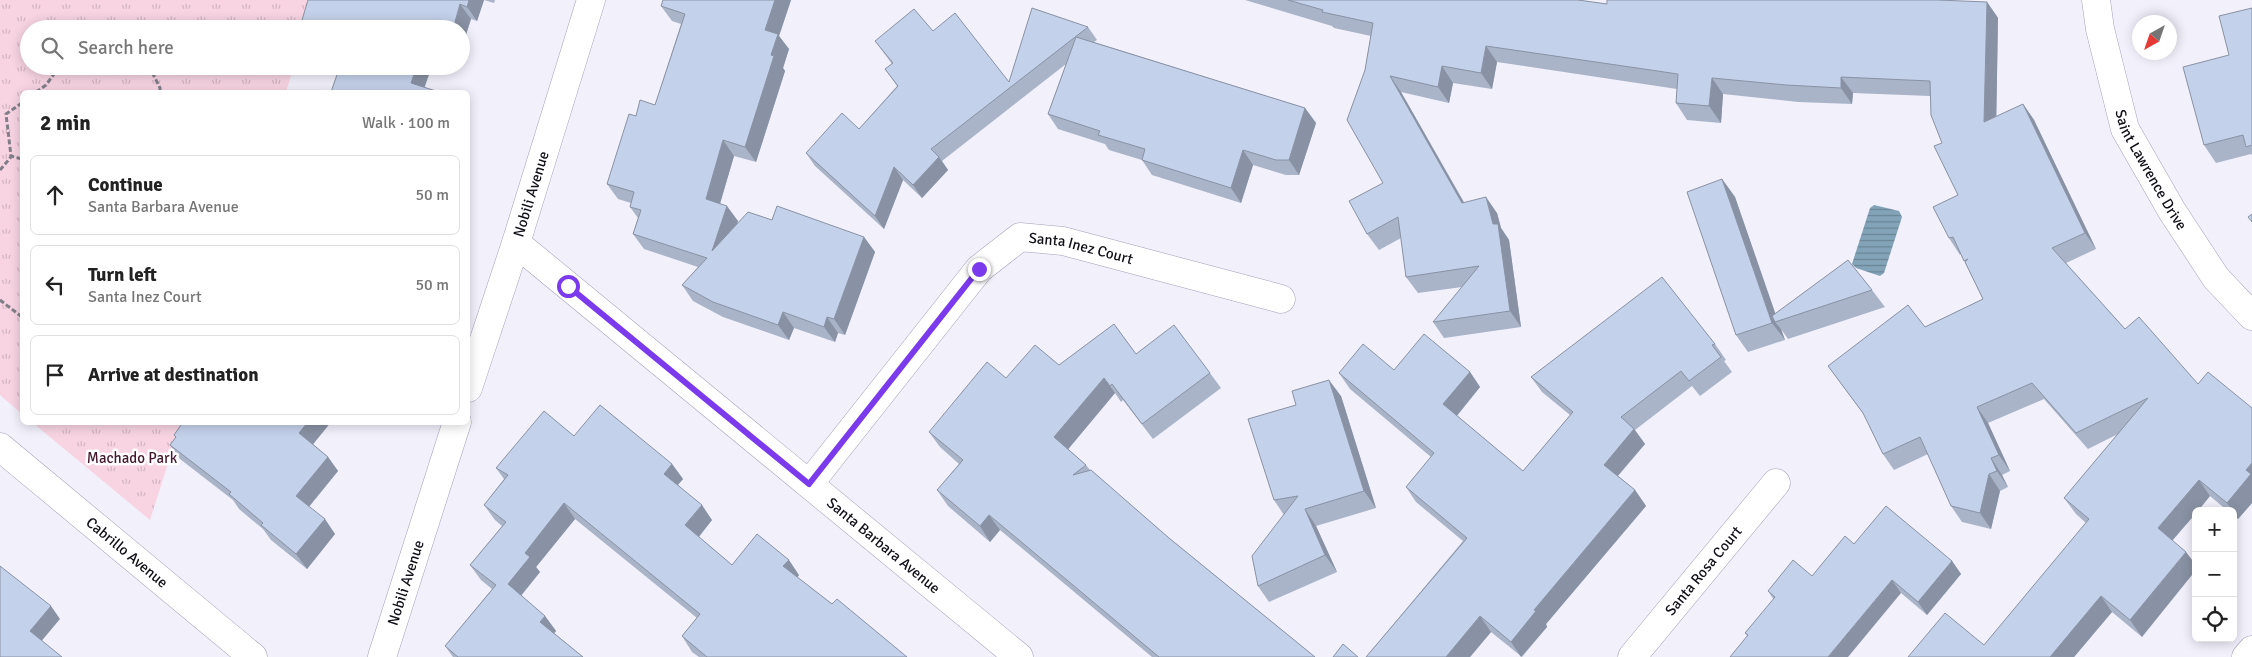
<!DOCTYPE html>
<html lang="en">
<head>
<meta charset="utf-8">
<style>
  :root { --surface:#fff; --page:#f6f6f6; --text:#222; --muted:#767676; --line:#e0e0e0 }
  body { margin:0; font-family:Signika,sans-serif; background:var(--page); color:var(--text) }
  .controls { position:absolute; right:15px; bottom:15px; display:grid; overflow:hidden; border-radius:8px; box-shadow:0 2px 12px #0003 }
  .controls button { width:45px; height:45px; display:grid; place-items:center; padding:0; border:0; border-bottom:1px solid var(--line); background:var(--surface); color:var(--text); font:25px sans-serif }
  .compass { position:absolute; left:2132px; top:15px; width:45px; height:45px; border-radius:50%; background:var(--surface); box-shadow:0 2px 12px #0003; rotate:220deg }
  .stop { position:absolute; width:15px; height:15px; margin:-11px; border:4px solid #7c3aed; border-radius:50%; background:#fff }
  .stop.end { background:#7c3aed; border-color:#fff; box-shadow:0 1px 5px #0008 }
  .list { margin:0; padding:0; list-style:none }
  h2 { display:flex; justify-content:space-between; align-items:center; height:65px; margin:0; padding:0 20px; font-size:21px }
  h2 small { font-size:16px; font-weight:400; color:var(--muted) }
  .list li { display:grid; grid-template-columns:32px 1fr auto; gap:15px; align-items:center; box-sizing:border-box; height:80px; margin:0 10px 10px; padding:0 10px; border:1px solid var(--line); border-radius:8px }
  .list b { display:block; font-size:19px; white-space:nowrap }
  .list p { margin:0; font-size:16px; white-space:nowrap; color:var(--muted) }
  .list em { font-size:16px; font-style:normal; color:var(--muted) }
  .icon { flex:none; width:28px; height:28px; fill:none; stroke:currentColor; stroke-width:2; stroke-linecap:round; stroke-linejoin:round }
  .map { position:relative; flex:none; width:2252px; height:657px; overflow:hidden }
  .search { position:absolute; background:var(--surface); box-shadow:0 2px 12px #0003; left:20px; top:20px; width:450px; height:55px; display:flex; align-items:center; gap:12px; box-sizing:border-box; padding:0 18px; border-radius:28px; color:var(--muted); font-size:19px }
  .panel { position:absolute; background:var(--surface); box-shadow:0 2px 12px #0003; left:20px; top:90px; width:450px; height:335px; border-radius:8px }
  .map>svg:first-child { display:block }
  .grass { fill:url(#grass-tufts) }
  .water { fill:url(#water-rules) }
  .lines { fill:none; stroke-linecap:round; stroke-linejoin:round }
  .minor-casing { stroke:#a49fba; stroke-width:29 }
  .path { stroke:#807f89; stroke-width:3; stroke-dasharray:5 2.5; stroke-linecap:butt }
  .minor { stroke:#fff; stroke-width:28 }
  .wall { fill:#a9b4c9 }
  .shaded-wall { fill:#8992a4 }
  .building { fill:#c4d1ea; stroke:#8992a4 }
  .route { stroke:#7c3aed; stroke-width:6 }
  .labels { text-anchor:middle; stroke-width:5; stroke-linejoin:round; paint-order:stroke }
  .street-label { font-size:15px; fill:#111019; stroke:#fff }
  .park-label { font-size:15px; fill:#45172e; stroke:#fff }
</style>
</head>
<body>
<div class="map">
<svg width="2252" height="657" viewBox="0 0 2252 657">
  <defs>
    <pattern id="grass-tufts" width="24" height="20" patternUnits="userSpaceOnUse" patternTransform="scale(1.25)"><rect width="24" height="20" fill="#f8d4e3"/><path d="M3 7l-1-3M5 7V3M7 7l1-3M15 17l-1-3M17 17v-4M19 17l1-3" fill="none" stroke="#d4b5c2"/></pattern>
    <pattern id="water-rules" width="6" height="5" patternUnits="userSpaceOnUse" patternTransform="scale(1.25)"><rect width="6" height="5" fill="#83a4b8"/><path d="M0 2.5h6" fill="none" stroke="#6a8495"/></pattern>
  </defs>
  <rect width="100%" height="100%" fill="#f1f0fb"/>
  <g class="grass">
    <polygon points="0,0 315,0 306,29 29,29 29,66 294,66 286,92 22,92 22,414 0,395"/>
    <polygon points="33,423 181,423 150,520"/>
  </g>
  <polygon class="water" points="1874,205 1899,211 1902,217 1884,273 1880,276 1856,268 1852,264 1870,208"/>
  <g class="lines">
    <g class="minor-casing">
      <g id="minor">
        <path id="s1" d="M2096 0 2100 29 2125 129 2172 211 2216 278 2252 316"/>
        <path id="s2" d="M516 243 1019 657"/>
        <path id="s3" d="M468 388 516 243 591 0"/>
        <path id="s4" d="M0 447 253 657"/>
        <path id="s5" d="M809 484 979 269 1020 237 1063 241 1281 299"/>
        <path id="s6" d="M382 657 457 422"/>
        <path id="s7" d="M1632 657 1776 483"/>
        <polyline points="2246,657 2252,650"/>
      </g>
    </g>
    <g class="path">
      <polyline points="149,66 160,88 160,92"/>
      <polyline points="36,92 46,85 60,66"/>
      <polyline points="22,103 6,114 11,156 22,159"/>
      <polyline points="0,170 11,157"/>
      <polyline points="0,300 22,317"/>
    </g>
    <use href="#minor" class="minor"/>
  </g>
  <g class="wall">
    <polygon points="484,0 477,21 471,19 463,44 461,44 461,29 308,29 302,20"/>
    <polygon points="484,0 495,0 494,3"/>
    <polygon points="663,0 791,0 779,36 789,49 783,68 785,71 756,162 734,156 720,203 738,221 736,225 772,220 864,237 875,252 845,335 838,333 835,342 794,328 789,340 723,317 693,301 682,285 698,267 644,249 633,234 638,218 630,207 631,203 618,199 607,184 636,116 655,105 681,24 672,21 661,6"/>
    <polygon points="1245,0 1578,0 1607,4 1607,0 1945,0 1945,1 1987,2 1998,18 1996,117 2023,104 2034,120 2096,249 2066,263 2125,329 2198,384 2252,408 2252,503 2238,519 2233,515 2233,511 2228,511 2210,496 2196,511 2196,513 2173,540 2142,637 2112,612 2074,657 1908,657 1984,645 2086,523 2076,514 2064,498 2118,434 2088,449 2044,399 1988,423 2010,471 2002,475 2008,487 2000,491 1991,529 1962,522 1951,506 1928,454 1894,470 1883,454 1865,416 1828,366 1925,327 1983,299 1961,254 1960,255 1949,238 1958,195 1942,143 1930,96 1853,93 1852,104 1798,102 1723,94 1721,123 1687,120 1676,103 1677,89 1497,62 1492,89 1453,83 1449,103 1401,92 1464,202 1497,213 1501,228 1509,240 1521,327 1444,338 1433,322 1462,287 1418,293 1406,277 1401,238 1379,250 1367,234 1383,183 1365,70 1371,36 1334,28 1332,26"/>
    <polygon points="2252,8 2252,155 2251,154 2216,163 2204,145 2229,55"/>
    <polygon points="1088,27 1097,40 1094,42 1305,108 1316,123 1299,175 1286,175 1253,165 1241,203 1152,175 1142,160 1109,150 1105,144 1058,129 1048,114 1066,64 942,161 948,170 922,198 903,180 884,229 815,166 806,153 859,129 897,86 885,69 892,64 875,41 933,31 1009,82"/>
    <polygon points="1722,179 1735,197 1775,314 1872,290 1885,307 1788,339 1781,329 1785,340 1748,352 1736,335"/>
    <polygon points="1715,344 1726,360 1724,361 1732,372 1700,396 1692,386 1635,430 1645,444 1618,476 1635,490 1646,506 1546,624 1547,627 1522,657 1491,632 1470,657 1366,657 1463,541 1416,502 1406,487 1431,457 1350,389 1339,373 1394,370 1470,372 1480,387 1457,416 1523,471 1570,415 1542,392 1531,377"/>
    <polygon points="1136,354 1210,373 1221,388 1153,439 1123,400 1121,402 1115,393 1068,449 1086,465 1090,470 1169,538 1315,657 1152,657 1000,530 990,542 948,506 937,490 959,464 940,447 929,432 1006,378 1059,365"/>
    <polygon points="1341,396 1376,508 1316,526 1337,572 1269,602 1258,586 1284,515 1274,500"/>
    <polygon points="331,422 313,444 328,457 338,471 309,507 335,534 307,569 271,540 263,529 239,509 233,500 180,459 170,445 176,438 174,435"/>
    <polygon points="574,436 672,464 683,479 678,485 712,520 699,537 732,565 799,575 797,577 832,604 907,657 699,657 692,652 682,636 697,618 575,519 536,567 540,572 521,596 545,616 556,631 554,633 583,657 453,657 445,646 492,589 481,580 470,565 502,526 495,520 484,505 504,479 496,468"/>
    <polygon points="1854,544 1952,561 1961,574 1927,615 1901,593 1747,636 1745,633 1774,600 1768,591 1812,576"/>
  </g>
  <g class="shaded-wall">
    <polygon points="469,0 484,0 477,21 467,7"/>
    <polygon points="775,0 791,0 779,36 789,49 783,68 785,71 756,162 745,147 771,55 765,30"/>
    <polygon points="1987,2 1998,18 1996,139 1984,122"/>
    <polygon points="460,4 471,19 463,44 461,42 461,29 453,29"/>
    <polygon points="431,23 435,29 429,29"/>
    <polygon points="1486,46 1497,62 1492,89 1481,73"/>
    <polygon points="417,66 432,66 423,92 411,83"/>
    <polygon points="1442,66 1453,83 1449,103 1438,87"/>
    <polygon points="1390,76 1401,92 1473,219 1462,203"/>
    <polygon points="1841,77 1853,93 1852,104 1841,88"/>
    <polygon points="1712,78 1723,94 1721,123 1709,106"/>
    <polygon points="2023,104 2034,120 2096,249 2085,233"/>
    <polygon points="1305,108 1316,123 1299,175 1289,160"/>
    <polygon points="723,140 734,156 717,214 706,199"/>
    <polygon points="1243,150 1253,165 1241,203 1231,188"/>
    <polygon points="939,157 948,170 922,198 913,185"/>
    <polygon points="894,167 903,180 884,229 875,216"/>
    <polygon points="1722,179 1735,197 1778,321 1775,322 1781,329 1785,340 1772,323"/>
    <polygon points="1486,197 1497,213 1501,228 1509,240 1521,327 1510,311 1493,224"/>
    <polygon points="727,206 738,221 723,267 712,251"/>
    <polygon points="864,237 875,252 845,335 834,319"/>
    <polygon points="783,312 794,328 789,340 778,325"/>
    <polygon points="827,317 838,333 835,342 824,327"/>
    <polygon points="1470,372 1480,387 1454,419 1443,404"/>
    <polygon points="1104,378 1115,393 1065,453 1054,437"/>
    <polygon points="1329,380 1341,396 1376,508 1364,491"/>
    <polygon points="1977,407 1988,423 2010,471 1999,455"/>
    <polygon points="308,422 331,422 310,448 299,433"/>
    <polygon points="1634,429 1645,444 1614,480 1604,465"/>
    <polygon points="328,457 338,471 306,510 296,496"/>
    <polygon points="1991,458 2002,475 2008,487 1997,471"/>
    <polygon points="2252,463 2252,503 2238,519 2233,511 2227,503 2246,470"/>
    <polygon points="672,464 683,479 674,489 664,474"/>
    <polygon points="1989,474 2000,491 1991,529 1980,513"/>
    <polygon points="2199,480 2210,496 2198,511 2196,511 2196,513 2169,544 2158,528"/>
    <polygon points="1635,490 1646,506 1546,624 1547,627 1521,657 1511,642 1534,610"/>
    <polygon points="564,503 575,519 536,567 540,572 518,599 508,584 525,553"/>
    <polygon points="702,505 712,520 696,540 685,525"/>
    <polygon points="1305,509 1316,526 1337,572 1325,555"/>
    <polygon points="989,515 1000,530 990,542 980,526"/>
    <polygon points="325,519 335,534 307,569 296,554"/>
    <polygon points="2186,552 2196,565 2196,570 2142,637 2130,620"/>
    <polygon points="789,560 799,575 794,582 783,566"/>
    <polygon points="1952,561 1961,574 1927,615 1918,602"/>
    <polygon points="1892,580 1901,593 1848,657 1828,657"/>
    <polygon points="2101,596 2112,612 2074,657 2050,657"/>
    <polygon points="51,606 60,619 39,644 30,631"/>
    <polygon points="545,616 556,631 551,637 540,622"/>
    <polygon points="1480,616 1491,632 1470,657 1446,657"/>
  </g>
  <g class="building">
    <polygon points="308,0 469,0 467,7 460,4 453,29 450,29 431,23 429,29 331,29 302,20"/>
    <polygon points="663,0 775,0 765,30 778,34 771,55 774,56 745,147 723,140 706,199 727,206 712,251 748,212 772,220 777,206 864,237 834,319 827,317 824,327 783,312 778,325 713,302 682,285 707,258 633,234 641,210 630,207 634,192 607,184 629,114 636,116 640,100 655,105 685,14 661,6"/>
    <polygon points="1288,0 1578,0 1607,4 1607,0 1938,0 1987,2 1984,122 2023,104 2085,233 2052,248 2125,329 2139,317 2198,384 2208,372 2252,408 2252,463 2246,470 2251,474 2227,503 2199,480 2158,528 2186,552 2130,620 2101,596 2050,657 1908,657 1945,613 1984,645 2089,519 2064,498 2148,398 2076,433 2032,383 1977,407 1999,455 1991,458 1997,471 1989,474 1980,513 1951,506 1920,437 1883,454 1863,413 1828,366 1908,305 1925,327 1983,299 1965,262 1968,259 1964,261 1953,237 1949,238 1933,207 1958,195 1934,146 1942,143 1931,115 1930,81 1841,77 1841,88 1786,85 1712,78 1709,106 1676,103 1678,74 1486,46 1481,73 1442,66 1438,87 1390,76 1462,203 1486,197 1493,224 1498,224 1510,311 1433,322 1479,266 1406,277 1398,217 1367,234 1349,201 1383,183 1347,120 1365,70 1373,23 1322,12 1323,10"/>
    <polygon points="1032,8 1088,27 931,149 939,157 913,185 894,167 875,216 806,153 842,113 859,129 898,86 885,69 893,63 875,41 914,9 933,31 955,13 1009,82"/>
    <polygon points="2252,8 2252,145 2246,147 2243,135 2204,145 2183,67 2229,55 2219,16"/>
    <polygon points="1076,37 1305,108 1289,160 1276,160 1243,150 1231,188 1142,160 1145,149 1098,135 1100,131 1048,114"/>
    <polygon points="340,66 417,66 411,83 439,92 331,92"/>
    <polygon points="1722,179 1772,323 1736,335 1687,192"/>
    <polygon points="2252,214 2252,222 2248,217"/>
    <polygon points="1848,260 1872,290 1775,322 1772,316"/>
    <polygon points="1662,277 1715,344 1712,345 1721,357 1689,381 1681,371 1621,417 1634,429 1604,465 1635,490 1534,610 1536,611 1511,642 1480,616 1446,657 1366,657 1467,538 1406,487 1434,453 1339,373 1363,344 1394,370 1424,334 1470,372 1443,404 1523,471 1573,412 1531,377"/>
    <polygon points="1114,324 1136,354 1174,325 1210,373 1142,424 1112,384 1110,386 1104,378 1054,437 1086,465 1073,475 1091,470 1169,538 1315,657 1159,657 989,515 980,526 937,490 963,460 929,432 987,362 1006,378 1035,345 1059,365"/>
    <polygon points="1329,380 1364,491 1305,509 1325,555 1258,586 1252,556 1298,496 1274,500 1248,419 1296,405 1292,391"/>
    <polygon points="600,405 672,464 664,474 702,505 685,525 732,565 757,534 789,560 783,566 832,604 837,599 907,657 707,657 682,636 700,614 564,503 525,553 530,557 508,584 545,616 540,622 583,657 458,657 445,646 496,585 470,565 506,522 484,505 508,475 496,468 544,411 574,436"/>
    <polygon points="183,422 308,422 299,433 328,457 296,496 325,519 296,554 261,525 263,523 229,494 231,492 170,445 176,437 174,435"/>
    <polygon points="1886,506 1952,561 1918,602 1892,580 1828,657 1730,657 1748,635 1745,633 1775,597 1768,591 1793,560 1812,576 1845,536 1854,544"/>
    <polygon points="0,566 51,606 30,631 62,657 0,657"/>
    <polygon points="1343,644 1358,657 1333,657"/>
  </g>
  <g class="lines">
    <polyline class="route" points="568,286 809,484 979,269"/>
  </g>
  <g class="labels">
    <g class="street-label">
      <text dy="5" stroke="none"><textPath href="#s1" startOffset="180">Saint Lawrence Drive</textPath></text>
      <text dy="5" stroke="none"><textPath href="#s3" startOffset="204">Nobili Avenue</textPath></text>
      <text dy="5" stroke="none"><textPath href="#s5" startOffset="388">Santa Inez Court</textPath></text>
      <text dy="5" stroke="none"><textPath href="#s2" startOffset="476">Santa Barbara Avenue</textPath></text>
      <text dy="5" stroke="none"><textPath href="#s4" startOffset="165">Cabrillo Avenue</textPath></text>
      <text dy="5" stroke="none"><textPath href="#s7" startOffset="112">Santa Rosa Court</textPath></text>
      <text dy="5" stroke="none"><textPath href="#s6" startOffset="78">Nobili Avenue</textPath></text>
    </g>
    <g class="park-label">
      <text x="132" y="463">Machado Park</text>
    </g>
  </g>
</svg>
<div class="controls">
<button>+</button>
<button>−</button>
<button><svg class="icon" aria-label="locate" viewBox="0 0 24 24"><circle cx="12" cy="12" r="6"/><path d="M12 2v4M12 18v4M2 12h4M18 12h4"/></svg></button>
</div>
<svg class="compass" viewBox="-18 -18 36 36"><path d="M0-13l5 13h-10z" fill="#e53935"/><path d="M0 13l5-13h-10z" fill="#767676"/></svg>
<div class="stop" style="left:568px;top:286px"></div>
<div class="stop end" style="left:979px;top:269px"></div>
<div class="search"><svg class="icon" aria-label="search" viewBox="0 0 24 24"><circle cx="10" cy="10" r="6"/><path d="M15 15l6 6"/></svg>Search here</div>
<section class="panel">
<h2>2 min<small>Walk · 100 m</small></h2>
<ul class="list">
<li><svg class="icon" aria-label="ahead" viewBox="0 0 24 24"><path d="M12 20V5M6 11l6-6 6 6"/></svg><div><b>Continue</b><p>Santa Barbara Avenue</p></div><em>50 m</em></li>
<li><svg class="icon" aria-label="left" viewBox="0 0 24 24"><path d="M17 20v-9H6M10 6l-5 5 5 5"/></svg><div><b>Turn left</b><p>Santa Inez Court</p></div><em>50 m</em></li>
<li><svg class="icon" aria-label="arrive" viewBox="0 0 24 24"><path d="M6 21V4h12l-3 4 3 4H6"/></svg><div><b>Arrive at destination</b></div></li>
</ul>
</section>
</div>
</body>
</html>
